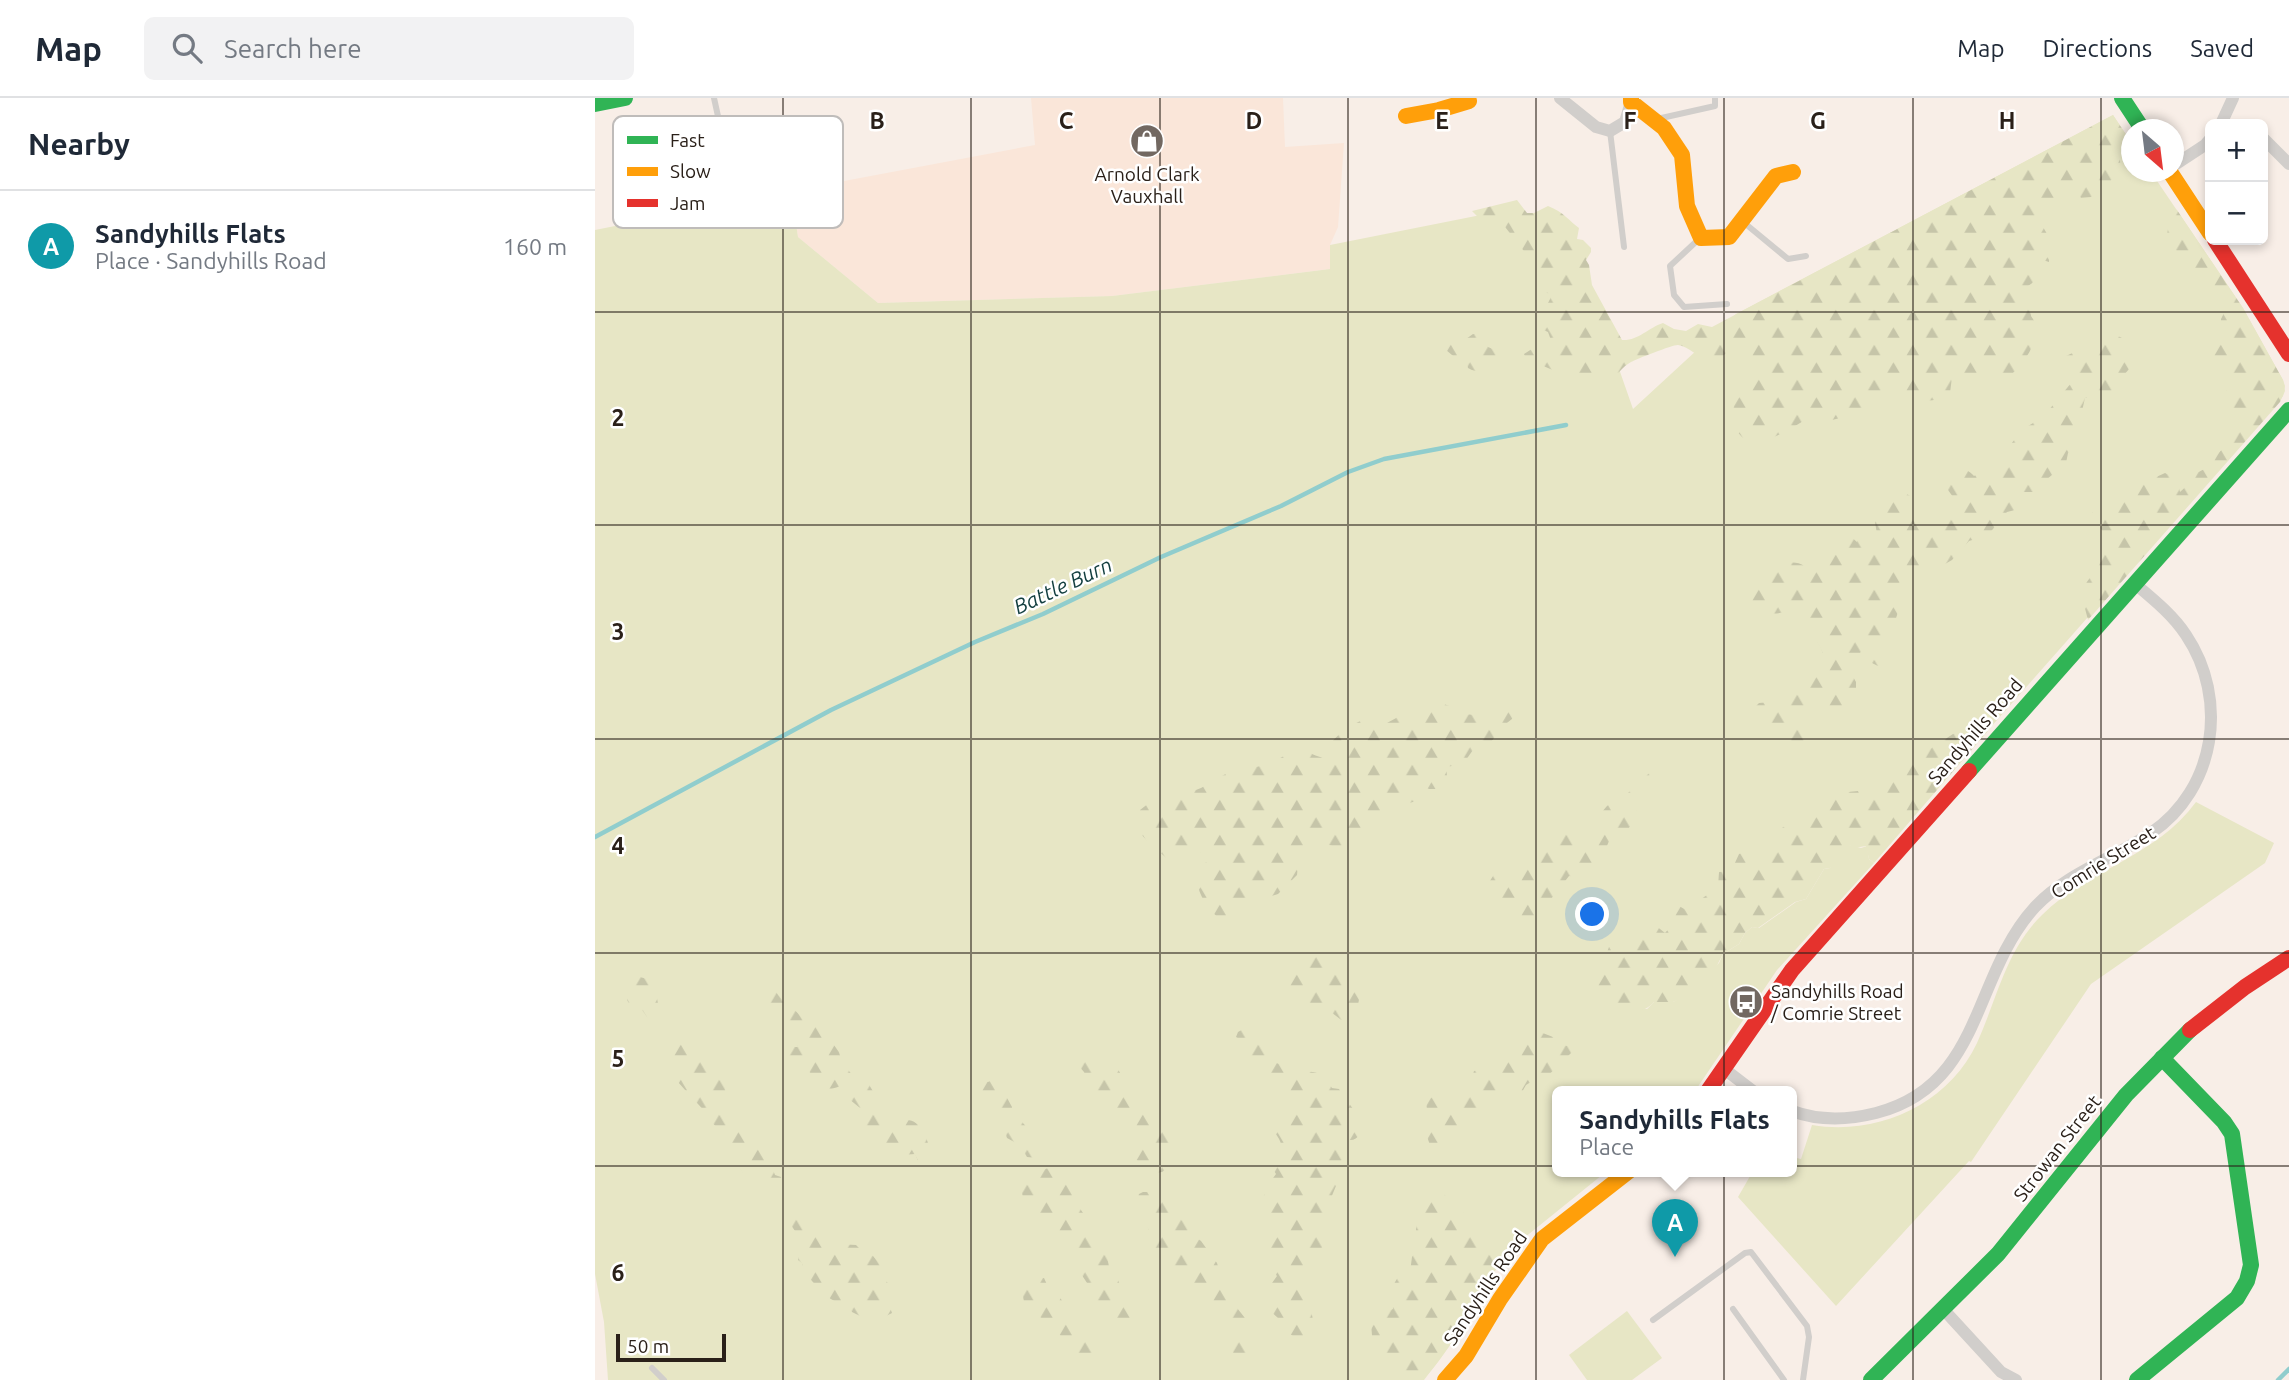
<!DOCTYPE html>
<html lang="en">
<head>
<meta charset="utf-8">
<style>
  :root { --surface:#fff; --page:#f2f2f3; --text:#1f2937; --muted:#747a83; --line:#e0e1e3; --accent:#7c3aed }
  body { margin:0; font-family:Ubuntu,sans-serif; background:var(--page); color:var(--text) }
  .controls { position:absolute; right:21px; top:21px; display:grid; overflow:hidden; border-radius:10px; box-shadow:0 4px 10px #0003 }
  .controls button { width:63px; height:63px; display:grid; place-items:center; padding:0; border:0; border-bottom:2px solid var(--line); background:var(--surface); color:var(--text); font:35px sans-serif }
  .compass { position:absolute; left:1526px; top:21px; width:63px; height:63px; border-radius:50%; background:var(--surface); box-shadow:0 4px 10px #0003; rotate:152deg }
  .scale { position:absolute; left:21px; bottom:18px; width:110px; box-sizing:border-box; padding-left:7px; border:4px solid #2a2019; border-top:0; font-size:19px; line-height:24px; white-space:nowrap; color:#2a2019; -webkit-text-stroke:5px #fff; paint-order:stroke }
  .you { position:absolute; left:998px; top:817px; width:24px; height:24px; margin:-18px; border:5px solid #fff; border-radius:50%; background:#1a73e8; box-shadow:0 0 0 10px #1a73e833 }
  .badge { display:grid; place-items:center; width:46px; height:46px; border-radius:50%; background:var(--accent); color:#fff; font-size:23px; font-weight:700 }
  .pin { position:absolute; translate:-50% -58px; filter:drop-shadow(0 2px 4px #0008) }
  .pin::after { content:''; position:absolute; top:37px; width:24px; height:21px; background:inherit; clip-path:polygon(0 0,100% 0,50% 100%) }
  .popup { position:absolute; left:957px; top:988px; width:245px; height:91px; box-sizing:border-box; display:grid; place-content:center; border-radius:10px; background:var(--surface); filter:drop-shadow(0 2px 5px #0005); font-size:23px; white-space:nowrap; color:var(--muted) }
  .popup b { font-size:26px; color:var(--text) }
  .popup::after { content:''; position:absolute; left:50%; top:100%; margin-left:-14px; border:14px solid transparent; border-top-color:var(--surface) }
  .list { margin:0; padding:0; list-style:none }
  h2 { display:flex; justify-content:space-between; align-items:center; height:91px; margin:0; padding:0 28px; font-size:30px }
  h2 small { font-size:23px; font-weight:400; color:var(--muted) }
  .list li { display:grid; grid-template-columns:46px 1fr auto; gap:21px; align-items:center; box-sizing:border-box; height:112px; padding:0 28px; border-top:2px solid var(--line) }
  .list b { display:block; font-size:26px; white-space:nowrap }
  .list p { margin:0; font-size:23px; white-space:nowrap; color:var(--muted) }
  .list em { font-size:23px; font-style:normal; color:var(--muted) }
  .icon { flex:none; width:38px; height:38px; fill:none; stroke:currentColor; stroke-width:2; stroke-linecap:round; stroke-linejoin:round }
  .map { position:relative; flex:none; width:1694px; height:1282px; overflow:hidden }
  header { display:flex; align-items:center; gap:42px; box-sizing:border-box; height:98px; padding:0 35px; background:var(--surface); border-bottom:2px solid var(--line) }
  header strong { font-size:33px }
  nav { display:flex; gap:38px; margin-inline-start:auto; font-size:24px }
  .search { width:490px; height:63px; background:var(--page); display:flex; align-items:center; gap:18px; box-sizing:border-box; padding:0 24px; border-radius:10px; color:var(--muted); font-size:26px }
  main { display:flex }
  aside { flex:1; background:var(--surface) }
  .map>svg:first-child { display:block }
  .built { fill:#fae6d9 }
  .green { fill:#e7e6c5 }
  .forest { fill:url(#forest-firs) }
  .lines { fill:none; stroke-linecap:round; stroke-linejoin:round }
  .stream { stroke:#90cdcd; stroke-width:4.5 }
  .lane { stroke:#d1cecb; stroke-width:6 }
  .street { stroke:#d1cecb; stroke-width:12 }
  .fast { stroke:#30b455; stroke-width:16 }
  .slow { stroke:#ff9f0a; stroke-width:16 }
  .jam { stroke:#e5322d; stroke-width:16 }
  .grid { fill:none; stroke:#2a2019; stroke-width:2; stroke-opacity:0.55 }
  .labels { text-anchor:middle; stroke-width:5; stroke-linejoin:round; paint-order:stroke }
  .poi-label { font-size:19px; fill:#2a2019; stroke:#fff }
  .street-label { font-size:19px; fill:#2a2019; stroke:#fff }
  .water-label { font-size:21px; font-style:italic; fill:#123e3f; stroke:#fff }
  .key { fill:#fff; stroke:#bfbcba; stroke-width:2 }
  .key-label { font-size:19px; fill:#2a2019 }
  .grid-label { font-size:23px; text-anchor:middle; font-weight:bold; fill:#2a2019; stroke:#fff; stroke-width:5; stroke-linejoin:round; paint-order:stroke }
</style>
</head>
<body>
<header>
<strong>Map</strong>
<div class="search"><svg class="icon" aria-label="search" viewBox="0 0 24 24"><circle cx="10" cy="10" r="6"/><path d="M15 15l6 6"/></svg>Search here</div>
<nav><a>Map</a><a>Directions</a><a>Saved</a></nav>
</header>
<main>
<aside>
<h2>Nearby<small></small></h2>
<ul class="list">
<li><span class="badge" style="background:#0f9aa8">A</span><div><b>Sandyhills Flats</b><p>Place · Sandyhills Road</p></div><em>160 m</em></li>
</ul>
</aside>
<div class="map">
<svg width="1694" height="1282" viewBox="0 0 1694 1282">
  <defs>
    <pattern id="forest-firs" width="22" height="20" patternUnits="userSpaceOnUse" patternTransform="scale(1.75)"><rect width="22" height="20" fill="#e7e6c5"/><path d="M5 1l3.5 6h-7zM16 11l3.5 6h-7z" fill="#c6c5a9"/></pattern>
  </defs>
  <rect width="100%" height="100%" fill="#f8eee7"/>
  <polygon class="built" points="436,0 688,0 690,49 749,45 743,129 735,147 735,171 517,198 283,205 203,139 196,93 440,47"/>
  <g class="green">
    <polygon points="1518,17 1536,44 1536,74 1556,74 1648,210 1688,282 1690,288 1688,298 1380,647 1037,909 1052,911 1059,904 1078,904 1087,899 1124,865 1128,856 1144,846 1150,835 1157,829 1164,830 1201,804 1211,801 1229,771 1235,770 1255,747 1266,750 1272,748 1274,761 1279,765 1182,872 1100,993 963,993 963,1073 1012,1073 914,1152 890,1188 856,1246 829,1282 13,1282 9,1224 0,1176 0,132 196,93 203,139 283,205 517,198 735,171 735,147 911,112 1008,225 1038,311 1141,216"/>
    <path d="M1601 704 1679 745 1670 765 1496 886 1376 1064 1374 1063 1241 1208 1143 1099 1158 1073H1197V1059L1206 1061 1217 1027C1282 1038 1353 1007 1382 945 1402 901 1411 852 1447 817 1493 771 1561 759 1601 704Z"/>
    <polygon points="1032,1213 1067,1260 1037,1282 992,1282 974,1257"/>
  </g>
  <g class="forest">
    <path d="M1518 17 1536 44 1531 47 1524 44C1521 54 1528 61 1524 73L1518 76C1517 85 1514 85 1506 89 1503 91 1500 96 1496 99L1486 100 1481 93H1475L1473 97 1451 110 1452 116 1448 129 1455 141 1454 164 1432 157C1441 175 1450 180 1426 192L1436 203V218L1444 230C1440 246 1429 268 1414 278L1406 276 1395 263 1387 282 1364 292 1357 279 1355 295C1329 311 1321 297 1296 295 1288 304 1277 307 1270 316H1261L1229 324 1222 315C1207 323 1191 335 1174 341 1144 352 1132 325 1141 300 1145 288 1155 279 1160 267L1143 255 1138 248 1126 260 1113 264C1104 259 1094 249 1083 247 1080 246 1041 261 1036 264 1023 271 1022 285 1003 276 988 286 979 282 965 271L960 273 946 267 938 269 932 263 929 256 940 249 946 251 957 245 953 234 944 230 940 218 942 211 952 207 957 197 950 194 942 170 907 125 884 120 877 113 922 102 932 115H939L953 108C969 114 974 123 984 130L982 141 988 142 996 150V154L991 162 994 167 997 187 1027 242C1043 243 1053 230 1068 225L1079 231 1091 233 1103 226 1117 229Z"/>
    <path d="M1572 108 1582 112 1648 210 1688 282 1690 293 1685 304 1493 522 1486 495C1493 478 1515 460 1510 439 1507 431 1500 423 1497 414L1501 408 1541 382 1559 380 1570 375 1582 381 1585 394 1596 384 1598 377 1617 367V362L1633 345 1632 337 1640 322 1630 297 1635 284 1617 265 1619 255 1623 248 1617 237 1618 233 1626 228V221L1629 215 1618 196 1604 192 1598 185 1596 171 1588 163 1586 155C1573 150 1570 140 1574 127L1567 115Z"/>
    <path d="M878 236H885L893 249 900 252 908 262C901 274 885 277 873 270L871 263 863 262 851 252 852 247 857 242 871 241Z"/>
    <path d="M1521 237 1535 244 1541 263 1528 278 1518 279 1520 295 1507 300H1490L1479 348 1473 355 1471 365 1451 382 1448 391 1445 394H1427L1420 412 1412 414 1393 437 1374 443 1357 462 1350 466 1336 468 1330 475 1301 486 1307 498C1303 518 1296 535 1286 553L1290 564 1288 567 1283 568 1277 565 1266 553 1262 564 1252 568 1261 584V590L1247 601V610L1242 616 1227 617 1211 607 1206 614 1213 634 1212 644 1205 651 1188 645 1183 638 1165 630 1162 620 1158 617 1159 610 1164 605 1176 604C1182 596 1187 589 1198 592L1206 576 1215 573 1221 575 1222 567 1229 562C1227 538 1204 531 1191 513 1175 520 1152 512 1147 495L1151 489 1159 487 1161 490C1177 478 1188 456 1210 468L1224 459 1245 456 1240 447 1242 436 1255 438 1262 444 1267 434 1282 436 1280 424 1287 418 1286 409C1313 377 1325 409 1340 429 1345 419 1347 404 1358 399L1353 392 1352 376C1361 367 1371 369 1379 378L1400 366 1428 331 1448 319 1477 284C1470 275 1467 269 1471 258L1486 251 1499 257 1507 242Z"/>
    <path d="M846 605 863 611 868 616 880 617 896 609 914 610 919 616 917 621 908 628 896 644 878 652 868 666 851 669 852 678 843 691H834L823 686 824 697 821 703 811 706 806 715 800 716 790 714C784 725 762 751 750 752 742 753 740 748 734 747 729 746 707 748 700 748L695 754 703 767 702 777 683 796 664 802 631 826C613 813 596 791 604 767L613 764 620 757 605 754 599 761 580 767C574 762 548 741 546 735 543 727 546 720 545 712L554 705H567L606 690 634 674 666 668 676 669C680 663 683 661 689 658 708 646 714 658 733 661L731 653C740 636 759 623 779 619L787 628C802 619 818 609 833 618L839 609Z"/>
    <path d="M1391 627 1393 633 1279 765 1274 761 1271 748 1259 750 1255 747C1253 763 1245 769 1229 771L1211 801 1200 804 1163 830 1157 829 1150 835 1144 846 1128 856 1119 873 1097 896 1078 904H1059C1049 915 1042 912 1029 913 1023 909 1020 904 1015 900 1000 890 1000 889 999 870L1011 857 1014 849 1021 845 1031 851 1038 845 1037 840 1040 834 1048 833 1052 829 1060 827 1070 835C1077 828 1075 825 1072 816L1076 810 1084 808 1091 812 1123 789 1124 774 1140 773 1139 767 1144 756 1158 751 1165 753 1167 760 1176 762 1182 754 1176 744V739C1190 727 1204 717 1222 714L1224 706 1235 701 1247 700 1253 694 1263 693 1266 701 1272 703 1274 688 1295 671 1321 660 1358 636 1375 631 1379 628Z"/>
    <path d="M1066 664 1069 665 1068 671C1065 673 1061 674 1058 676 1055 679 1043 694 1042 698 1040 704 1042 709 1042 715 1042 728 1026 736 1015 740 1009 759 997 767 982 779L974 778 953 805 941 807V817L930 823 919 813C906 814 895 801 891 789L900 775 920 769 921 761 930 756 938 758C956 739 979 730 1005 732L1006 715 1012 708 1018 703 1032 696Z"/>
    <polygon points="721,856 735,861 744,877 765,896 761,918 756,923 749,924 728,908 717,906 692,890 690,883 697,871 712,865"/>
    <polygon points="41,878 56,882 58,885 58,894 62,900 63,906 66,906 68,915 61,921 52,919 45,909 35,907 32,902 35,895 31,891 31,881"/>
    <path d="M173 885C180 889 180 893 184 898 193 908 203 912 209 924L223 925 244 954 247 965 260 980 273 985 291 1015 298 1018 303 1024C323 1015 333 1038 335 1055L329 1064 324 1065 320 1056C304 1057 291 1060 284 1041L287 1030 270 1028 266 1023 265 1010 248 996 245 988C227 996 219 984 212 969L193 961 187 952C193 946 197 949 203 949L200 942 194 941 191 931 173 919 171 912 173 908 172 900 168 897 166 890Z"/>
    <path d="M650 930 654 931 661 940 667 938C676 945 682 954 681 965L689 967 704 976C718 970 730 976 737 990L744 991C752 1005 768 1018 766 1036 760 1042 756 1044 750 1040L749 1058 743 1070V1083L736 1100 729 1107C736 1125 735 1145 720 1158 723 1168 722 1176 712 1181L717 1198 712 1208 717 1217 719 1227 714 1236 706 1241C691 1238 693 1229 684 1221 681 1218 677 1215 675 1212L680 1195 677 1185 682 1178C677 1173 670 1148 671 1141 672 1135 674 1137 674 1131 674 1122 669 1118 672 1109L668 1100 673 1087 681 1076 674 1065 687 1050C685 1037 675 1031 669 1019L681 1010 700 1018V1013L704 1009 699 999 682 991 674 977 653 960 649 944 641 939 643 934Z"/>
    <path d="M940 932 958 939 963 947 974 948 977 954 970 961H962L961 970 947 983 939 982 931 987 927 994 915 997 904 994 906 1008C899 1012 886 1017 882 1022 871 1037 859 1056 837 1053L825 1018 832 1012 831 1003 847 993H864L877 979 879 973 897 967 915 953 920 946Z"/>
    <path d="M88 937 95 943 103 946 107 954C132 963 128 990 134 1010L132 1016C142 1017 148 1010 158 1018L154 1035 175 1064 180 1077 186 1079 187 1084 181 1093 176 1094 171 1092 165 1084C153 1082 149 1079 144 1068L135 1064 133 1058 138 1047C128 1039 123 1029 114 1022V1018C103 1006 92 994 82 983 75 976 77 969 70 962L64 964 58 962 55 948 58 943H71L79 938Z"/>
    <path d="M489 956C497 955 506 960 510 967 526 969 525 975 530 987 533 993 538 995 540 1002 551 1006 562 1027 571 1035L579 1059 577 1067 567 1074 560 1075 556 1072 554 1066 540 1062 537 1055 542 1047 540 1039 541 1036 528 1024 518 1023 514 1019 510 1005 500 997 495 984 492 982 489 974 483 967V958Z"/>
    <path d="M404 979 413 987 411 998 417 1009 416 1017 420 1018V1024H427C435 1032 445 1049 443 1060L432 1059 425 1047 412 1040 410 1034 414 1024 405 1017 398 1008 400 999 392 1000 385 997 382 986 389 983 393 984Z"/>
    <path d="M458 1068 466 1071 471 1077 478 1100 490 1118 499 1125 505 1144 509 1149 507 1154 512 1157 514 1169 523 1182 537 1218 543 1227 541 1232 537 1235 526 1237C513 1225 495 1210 496 1191L473 1156 472 1149 475 1145C469 1139 458 1138 454 1128L449 1126 446 1119 440 1118C433 1106 424 1100 427 1084L436 1079H445L448 1072Z"/>
    <path d="M839 1090 846 1091 857 1108H862C871 1118 880 1124 883 1138L889 1142 905 1163C878 1201 861 1247 828 1282H802V1272L808 1269 802 1261 793 1263 778 1250 775 1212 779 1207 788 1204 793 1213 798 1211 796 1191 803 1179 815 1174 817 1159 823 1150 821 1132 823 1117 827 1115 829 1098Z"/>
    <path d="M548 1094H554L559 1100C573 1101 585 1120 594 1130L595 1135 606 1143 622 1165 627 1181 640 1200 642 1210 650 1220 656 1256 646 1263 640 1262 636 1248 631 1244C631 1240 633 1236 632 1231 631 1220 619 1218 615 1207L609 1206 604 1210 601 1209C598 1205 594 1200 592 1196 590 1191 592 1190 589 1186 583 1175 572 1165 565 1157 556 1146 556 1133 550 1123L551 1116 542 1102 544 1096Z"/>
    <path d="M194 1105H203L220 1128 230 1133 242 1146 261 1147 268 1154 278 1158 284 1165 295 1191 292 1201 297 1215 285 1221 275 1215 265 1218 257 1214 250 1204C235 1209 214 1180 207 1169V1165L203 1162 204 1155 200 1152 198 1146 202 1136 194 1124Z"/>
    <path d="M440 1180H449L454 1191H459L488 1233 493 1236C496 1249 511 1260 495 1271L490 1270 486 1262 478 1256 467 1239 445 1219 444 1215 430 1209 427 1193 434 1189 433 1185Z"/>
  </g>
  <g class="lines">
    <g class="stream">
      <polyline points="0,739 236,612 380,544 448,516 566,459 686,408 753,374 789,361 971,327"/>
      <polyline points="1683,1282 1694,1271"/>
    </g>
    <g class="lane">
      <polyline points="119,0 139,91"/>
      <polyline points="1062,21 1120,8 1120,0"/>
      <polyline points="1015,33 1029,149"/>
      <polyline points="1147,123 1193,161 1211,158"/>
      <polyline points="1104,141 1075,168 1079,197 1089,209 1132,206"/>
      <polyline points="1138,1211 1189,1282"/>
      <polyline points="1058,1222 1150,1155 1156,1154 1212,1228 1214,1239 1208,1282"/>
      <polyline points="57,1270 69,1282"/>
    </g>
    <g class="street">
      <polyline points="965,0 1001,29 1015,33 1030,24 1036,4"/>
      <polyline points="1626,26 1638,0"/>
      <polyline points="1668,40 1694,66"/>
      <polyline points="1578,68 1610,47 1615,41"/>
      <polyline points="1128,970 1158,993"/>
      <path d="M1197 1013C1224 1023 1253 1022 1281 1015 1389 987 1376 879 1440 809 1472 775 1518 761 1556 735 1621 691 1634 601 1591 537 1578 517 1558 501 1539 485"/>
      <polyline points="1349,1212 1406,1274 1421,1282"/>
    </g>
    <g class="fast">
      <polyline points="1527,0 1548,32"/>
      <polyline points="0,6 30,0"/>
      <polyline points="1374,673 1694,312"/>
      <polyline points="1276,1282 1403,1156 1531,997 1595,932"/>
      <polyline points="1542,1282 1642,1200 1652,1183 1656,1167 1637,1036 1629,1024 1567,960"/>
    </g>
    <g class="slow">
      <polyline points="1036,0 1036,4 1069,30 1087,57 1092,108 1106,140 1134,139 1181,78 1198,74"/>
      <polyline points="811,18 844,12 874,3"/>
      <polyline points="1575,74 1615,135"/>
      <polyline points="850,1282 871,1258 905,1201 947,1141 1034,1073"/>
    </g>
    <g class="jam">
      <polyline points="1620,142 1694,256"/>
      <polyline points="1595,932 1650,889 1694,860"/>
      <polyline points="1113,993 1197,872 1374,673"/>
    </g>
  </g>
  <path class="grid" d="M188 0V1282M376 0V1282M565 0V1282M753 0V1282M941 0V1282M1129 0V1282M1318 0V1282M1506 0V1282M0 214H1694M0 427H1694M0 641H1694M0 855H1694M0 1068H1694"/>
  <defs>
    <g id="shop-disc" transform="scale(1.75)"><circle r="9.5" fill="#726861" stroke="#fff"/><path d="M-5-2.5h2.3a2.7 3.5 0 0 1 5.4 0H5L5.5 6h-11ZM-1.5-2.5h3a1.5 2.3 0 0 0-3 0Z" fill="#fff"/></g>
    <g id="bus-disc" transform="scale(1.75)"><circle r="9.5" fill="#726861" stroke="#fff"/><path d="M-5-6H5V4H4V6H2V4H-2V6H-4V4H-5ZM-3.5-4V0h7V-4ZM-3.5 1.2v1.5H-2V1.2ZM2 1.2v1.5H3.5V1.2Z" fill="#fff"/></g>
  </defs>
  <g fill-rule="evenodd">
    <use href="#shop-disc" x="552" y="43"/>
    <use href="#bus-disc" x="1151" y="904"/>
  </g>
  <g class="labels">
    <g class="poi-label">
      <text x="552" y="83">Arnold Clark<tspan x="552" dy="22">Vauxhall</tspan></text>
      <text x="1176" y="900" text-anchor="start">Sandyhills Road<tspan x="1176" dy="22">/ Comrie Street</tspan></text>
    </g>
    <g class="street-label">
      <text transform="translate(1380 633) rotate(-49)" y="7">Sandyhills Road</text>
      <text transform="translate(1508 764) rotate(-32)" y="7">Comrie Street</text>
      <text transform="translate(1462 1050) rotate(-52)" y="7">Strowan Street</text>
      <text transform="translate(890 1190) rotate(-56)" y="7">Sandyhills Road</text>
    </g>
    <g class="water-label">
      <text transform="translate(468 488) rotate(-25)" y="7">Battle Burn</text>
    </g>
  </g>
  <rect x="18" y="18" width="230" height="112" rx="10" class="key"/>
  <rect x="32" y="38" width="31" height="8" fill="#30b455"/>
  <rect x="32" y="69" width="31" height="9" fill="#ff9f0a"/>
  <rect x="32" y="101" width="31" height="8" fill="#e5322d"/>
  <g class="key-label">
    <text x="75" y="49">Fast</text>
    <text x="75" y="80">Slow</text>
    <text x="75" y="112">Jam</text>
  </g>
  <g class="grid-label">
    <text x="282" y="31">B</text>
    <text x="471" y="31">C</text>
    <text x="659" y="31">D</text>
    <text x="847" y="31">E</text>
    <text x="1035" y="31">F</text>
    <text x="1223" y="31">G</text>
    <text x="1412" y="31">H</text>
    <text x="23" y="328">2</text>
    <text x="23" y="542">3</text>
    <text x="23" y="756">4</text>
    <text x="23" y="969">5</text>
    <text x="23" y="1183">6</text>
  </g>
</svg>
<div class="controls">
<button>+</button>
<button>−</button>
</div>
<svg class="compass" viewBox="-18 -18 36 36"><path d="M0-13l5 13h-10z" fill="#e53935"/><path d="M0 13l5-13h-10z" fill="#747a83"/></svg>
<div class="scale">50 m</div>
<div class="you"></div>
<div class="pin badge" style="left:1080px;top:1159px;background:#0f9aa8">A</div>
<div class="popup"><b>Sandyhills Flats</b>Place</div>
</div>
</main>
</body>
</html>
